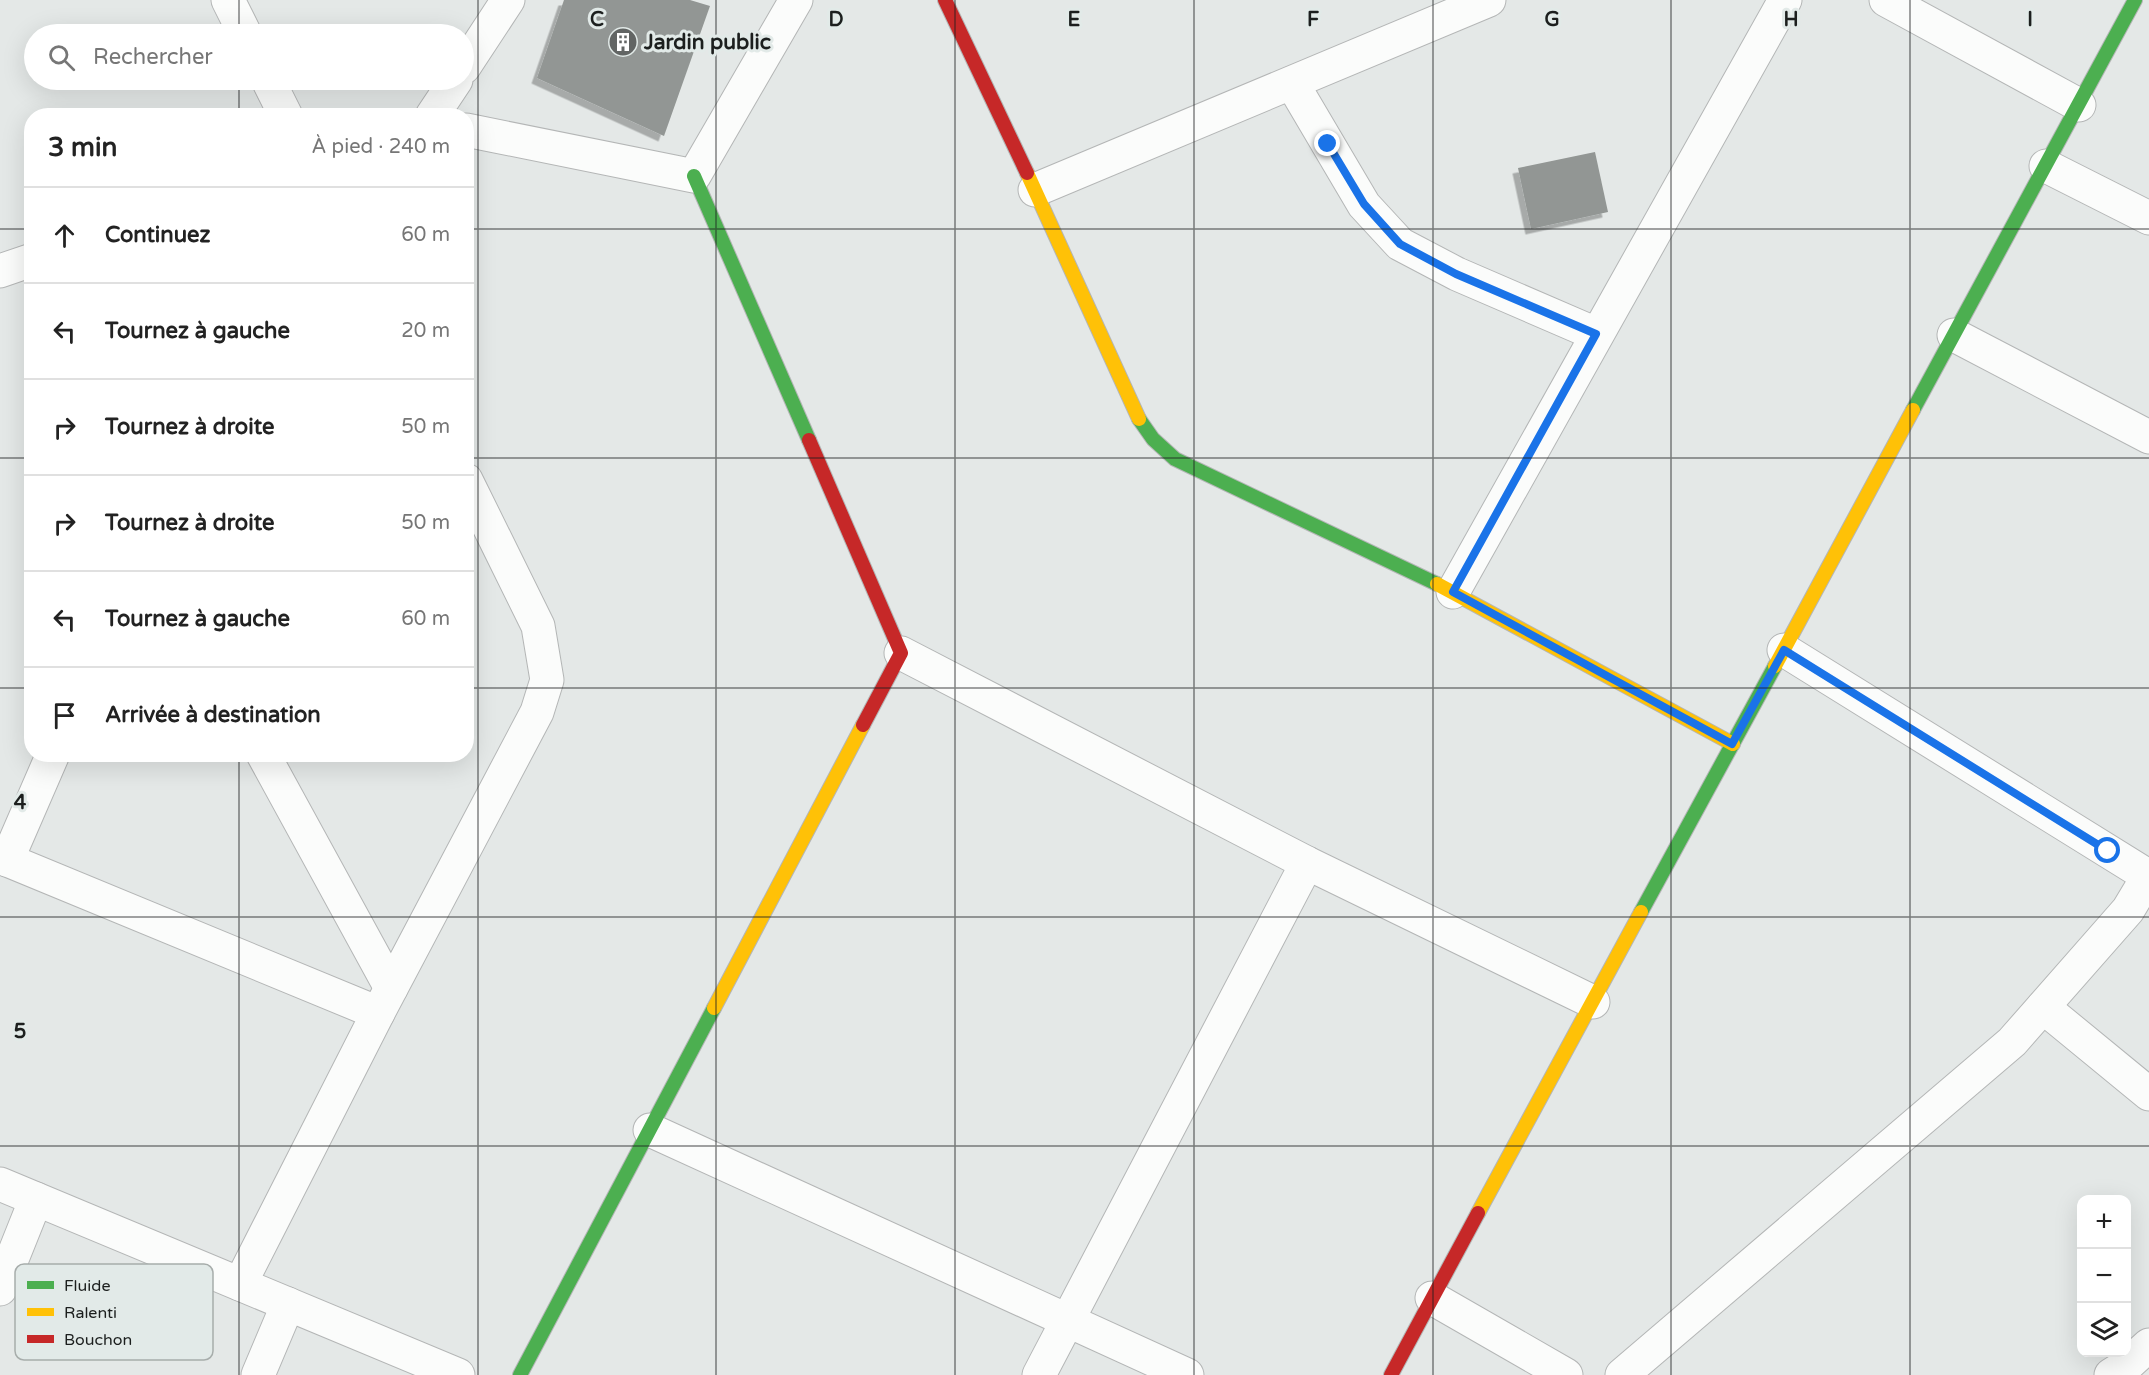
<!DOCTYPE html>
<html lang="fr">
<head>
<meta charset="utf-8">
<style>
  :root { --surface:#fff; --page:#f6f6f6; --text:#222; --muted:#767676; --line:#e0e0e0 }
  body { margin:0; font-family:"Varela Round",sans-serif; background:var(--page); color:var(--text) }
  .controls { position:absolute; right:18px; bottom:18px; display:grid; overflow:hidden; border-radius:12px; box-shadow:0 6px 24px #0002 }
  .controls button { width:54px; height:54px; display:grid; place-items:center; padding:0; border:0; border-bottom:2px solid var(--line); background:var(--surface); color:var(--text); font:30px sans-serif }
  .stop { position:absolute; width:18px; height:18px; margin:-14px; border:4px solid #1a73e8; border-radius:50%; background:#fff }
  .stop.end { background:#1a73e8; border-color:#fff; box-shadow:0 2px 6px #0008 }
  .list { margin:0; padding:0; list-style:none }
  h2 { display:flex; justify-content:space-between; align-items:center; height:78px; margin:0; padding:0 24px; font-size:26px }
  h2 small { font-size:20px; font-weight:400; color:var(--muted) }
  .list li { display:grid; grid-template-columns:39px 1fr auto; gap:18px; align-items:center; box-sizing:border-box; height:96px; padding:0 24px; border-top:2px solid var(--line) }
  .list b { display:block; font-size:22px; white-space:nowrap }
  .list em { font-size:20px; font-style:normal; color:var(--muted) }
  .icon { flex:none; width:33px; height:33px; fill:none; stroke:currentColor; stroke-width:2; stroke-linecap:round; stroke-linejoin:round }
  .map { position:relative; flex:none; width:2149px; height:1375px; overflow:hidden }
  .search { position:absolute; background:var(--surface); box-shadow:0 6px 24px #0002; left:24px; top:24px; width:450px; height:66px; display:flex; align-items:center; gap:15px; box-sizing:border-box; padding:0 21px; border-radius:33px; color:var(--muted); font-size:22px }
  .panel { position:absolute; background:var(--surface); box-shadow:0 6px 24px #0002; left:24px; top:108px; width:450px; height:654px; border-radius:24px }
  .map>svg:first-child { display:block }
  .building { fill:#929694; filter:url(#shadow) }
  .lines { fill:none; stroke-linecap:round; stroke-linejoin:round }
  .street-casing { stroke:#b4b6b6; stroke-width:35 }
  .fast-casing { stroke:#b4b6b6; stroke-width:16 }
  .slow-casing { stroke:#b4b6b6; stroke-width:16 }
  .jam-casing { stroke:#b4b6b6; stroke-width:16 }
  .street { stroke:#fbfcfb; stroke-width:33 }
  .fast { stroke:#4caf50; stroke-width:14 }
  .slow { stroke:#ffc107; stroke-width:14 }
  .jam { stroke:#c62828; stroke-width:14 }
  .route { stroke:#1a73e8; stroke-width:8 }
  .grid { fill:none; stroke:#1c1f1e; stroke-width:1.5; stroke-opacity:0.55 }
  .labels { text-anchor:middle; stroke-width:6; stroke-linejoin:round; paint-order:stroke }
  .poi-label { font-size:21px; font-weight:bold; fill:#1c1f1e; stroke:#e2eae8; text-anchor:start }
  .key { fill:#e2eae8; stroke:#a7adab; stroke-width:1.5 }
  .key-label { font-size:16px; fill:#1c1f1e }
  .grid-label { font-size:20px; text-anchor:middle; font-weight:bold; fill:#1c1f1e; stroke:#e2eae8; stroke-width:6; stroke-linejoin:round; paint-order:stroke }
</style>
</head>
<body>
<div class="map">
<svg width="2149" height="1375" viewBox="0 0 2149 1375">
  <defs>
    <filter id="shadow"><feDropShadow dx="-5.5" dy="5.5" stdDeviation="0" flood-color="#0004"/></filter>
  </defs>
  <rect width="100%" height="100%" fill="#e4e8e7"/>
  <g class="building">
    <polygon points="564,0 690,0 710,6 664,136 537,78"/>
    <polygon points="1595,152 1608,212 1531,229 1518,168"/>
  </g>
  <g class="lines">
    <g class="street-casing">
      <g id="street">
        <polyline points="228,0 245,34"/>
        <polyline points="1886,0 2079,105"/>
        <polyline points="464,67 508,0"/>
        <polyline points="268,80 286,116"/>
        <polyline points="1292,83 1364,205 1400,244 1457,274 1596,334"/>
        <polyline points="432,116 456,80"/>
        <polyline points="466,130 694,176 796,0"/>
        <polyline points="2046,166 2149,218"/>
        <polyline points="1035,190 1489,0"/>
        <polyline points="0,271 32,260"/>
        <polyline points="1954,335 2149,437"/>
        <polyline points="1453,592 1785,0"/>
        <polyline points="1784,650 2148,876"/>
        <polyline points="901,653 1307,863 1593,1002"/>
        <polyline points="263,754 391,988"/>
        <polyline points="0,857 378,1013"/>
        <polyline points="7,860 53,754"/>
        <polyline points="2043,1007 2149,1094"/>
        <polyline points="650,1130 1187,1375"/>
        <polyline points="0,1184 458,1375"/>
        <polyline points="240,1284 378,1013 537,712 547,680 538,626 466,480"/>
        <polyline points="0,1289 36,1199"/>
        <polyline points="1432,1298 1566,1375"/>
        <polyline points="258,1375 288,1304"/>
        <polyline points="1039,1375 1307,863"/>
        <polyline points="1622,1375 2012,1042 2128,910 2149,875"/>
        <polyline points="2111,1375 2127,1365 2149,1345"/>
      </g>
    </g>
    <g class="fast-casing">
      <g id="fast">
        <polyline points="694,176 809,440"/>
        <polyline points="1913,410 2135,0"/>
        <polyline points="1139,419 1153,439 1175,459 1437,584"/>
        <polyline points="1641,912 1775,666"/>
        <polyline points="520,1375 714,1008"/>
      </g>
    </g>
    <g class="slow-casing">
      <g id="slow">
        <polyline points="1027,173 1139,419"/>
        <polyline points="1437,584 1733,744"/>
        <polyline points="1775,666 1913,410"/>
        <polyline points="714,1008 863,725"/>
        <polyline points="1478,1213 1641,912"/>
      </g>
    </g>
    <g class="jam-casing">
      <g id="jam">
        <polyline points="945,0 1027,173"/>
        <polyline points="809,440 901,653 863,725"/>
        <polyline points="1391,1375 1478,1213"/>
      </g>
    </g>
    <use href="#street" class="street"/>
    <use href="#fast" class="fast"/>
    <use href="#slow" class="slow"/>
    <use href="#jam" class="jam"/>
  </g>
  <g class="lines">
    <polyline class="route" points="1328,144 1364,204 1400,244 1456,274 1596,334 1453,592 1732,744 1784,650 2108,851"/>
  </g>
  <path class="grid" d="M239 0V34M478 0V1375M716 0V1375M955 0V1375M1194 0V1375M1433 0V1375M1671 0V1375M1910 0V1375M239 80V116M0 229H32M466 229H2149M0 458H32M466 458H2149M0 688H32M466 688H2149M239 754V1375M0 917H2149M0 1146H2149"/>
  <defs>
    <g id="building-disc" transform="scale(1.5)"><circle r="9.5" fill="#626564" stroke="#e2eae8"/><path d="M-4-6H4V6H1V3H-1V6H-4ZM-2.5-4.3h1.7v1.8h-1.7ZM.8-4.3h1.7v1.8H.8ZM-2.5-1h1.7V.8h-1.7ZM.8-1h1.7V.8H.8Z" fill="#fff"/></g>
  </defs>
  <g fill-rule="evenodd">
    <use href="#building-disc" x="623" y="42"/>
  </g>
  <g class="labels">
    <g class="poi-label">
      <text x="644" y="49">Jardin public</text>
    </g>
  </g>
  <rect x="15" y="1264" width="198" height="96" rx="9" class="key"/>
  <rect x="27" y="1281" width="27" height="8" fill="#4caf50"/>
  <rect x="27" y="1308" width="27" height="8" fill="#ffc107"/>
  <rect x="27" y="1335" width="27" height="8" fill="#c62828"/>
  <g class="key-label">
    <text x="64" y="1291">Fluide</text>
    <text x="64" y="1318">Ralenti</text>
    <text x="64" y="1345">Bouchon</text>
  </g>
  <g class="grid-label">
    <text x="597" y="26">C</text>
    <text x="836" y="26">D</text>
    <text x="1074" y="26">E</text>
    <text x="1313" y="26">F</text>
    <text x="1552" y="26">G</text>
    <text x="1791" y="26">H</text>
    <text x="2030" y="26">I</text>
    <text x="20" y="809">4</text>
    <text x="20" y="1038">5</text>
  </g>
</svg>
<div class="controls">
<button>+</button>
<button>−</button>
<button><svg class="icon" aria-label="layers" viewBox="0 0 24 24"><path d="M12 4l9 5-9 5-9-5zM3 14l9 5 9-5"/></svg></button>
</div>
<div class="stop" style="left:2108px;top:851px"></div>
<div class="stop end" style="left:1328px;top:144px"></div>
<div class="search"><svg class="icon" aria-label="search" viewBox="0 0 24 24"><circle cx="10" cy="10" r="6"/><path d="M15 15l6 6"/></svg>Rechercher</div>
<section class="panel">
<h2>3 min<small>À pied · 240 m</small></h2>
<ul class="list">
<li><svg class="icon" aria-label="ahead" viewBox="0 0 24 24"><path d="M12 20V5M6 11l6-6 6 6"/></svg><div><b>Continuez</b></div><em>60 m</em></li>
<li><svg class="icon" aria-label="left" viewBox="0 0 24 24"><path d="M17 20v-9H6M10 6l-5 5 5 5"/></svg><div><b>Tournez à gauche</b></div><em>20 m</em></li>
<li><svg class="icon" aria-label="right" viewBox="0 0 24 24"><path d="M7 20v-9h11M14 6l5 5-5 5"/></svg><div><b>Tournez à droite</b></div><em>50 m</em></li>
<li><svg class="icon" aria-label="right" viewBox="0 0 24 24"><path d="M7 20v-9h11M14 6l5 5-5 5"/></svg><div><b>Tournez à droite</b></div><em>50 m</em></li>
<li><svg class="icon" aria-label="left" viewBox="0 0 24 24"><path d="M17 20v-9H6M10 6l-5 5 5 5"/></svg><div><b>Tournez à gauche</b></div><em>60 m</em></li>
<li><svg class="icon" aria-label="arrive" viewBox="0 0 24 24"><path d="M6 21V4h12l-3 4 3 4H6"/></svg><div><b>Arrivée à destination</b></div></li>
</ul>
</section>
</div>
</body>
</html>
